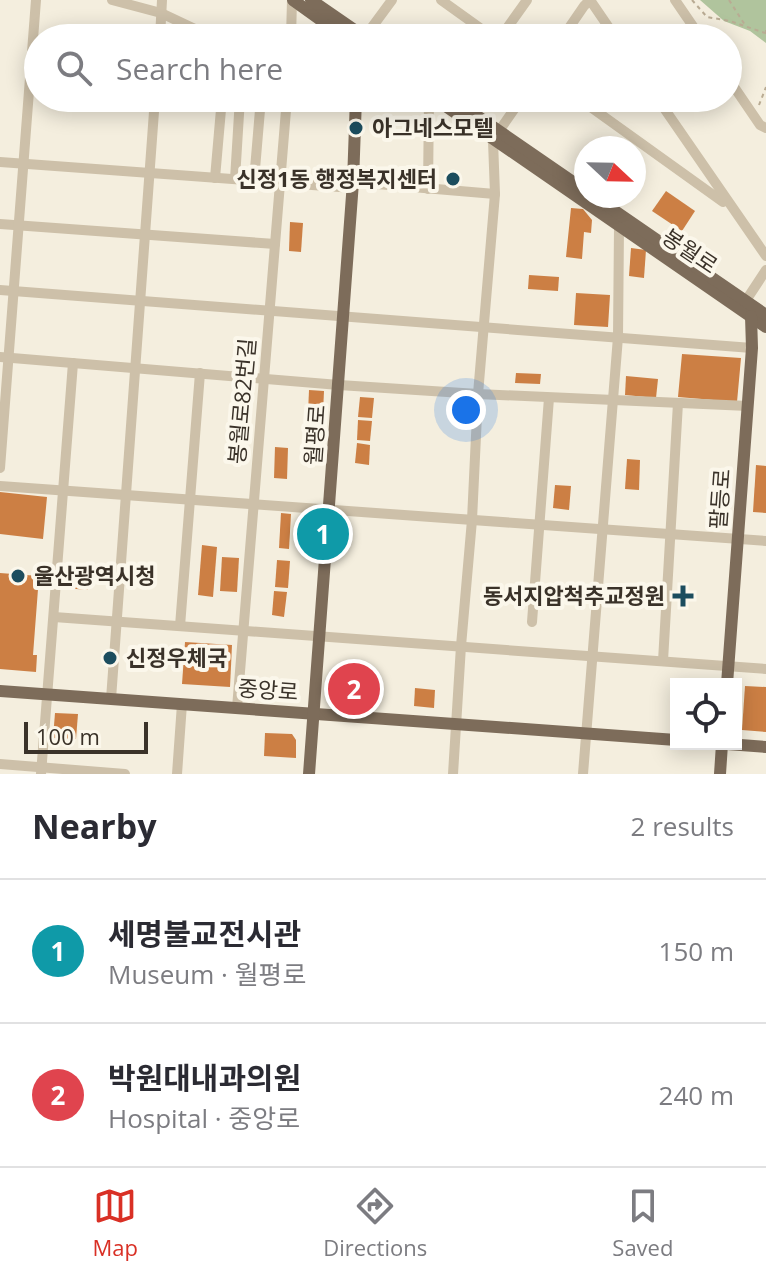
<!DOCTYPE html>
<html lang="en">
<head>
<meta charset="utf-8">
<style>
  :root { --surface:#fff; --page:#f2f2f3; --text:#2b2b33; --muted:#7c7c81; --line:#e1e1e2; --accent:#d93025 }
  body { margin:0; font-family:"Open Sans","Noto Sans KR",sans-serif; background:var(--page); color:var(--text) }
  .controls { position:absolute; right:24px; bottom:24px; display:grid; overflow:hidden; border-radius:0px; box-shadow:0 4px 20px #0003 }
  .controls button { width:72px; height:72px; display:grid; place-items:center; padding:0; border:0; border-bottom:2px solid var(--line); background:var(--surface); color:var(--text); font:40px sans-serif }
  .compass { position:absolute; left:574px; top:136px; width:72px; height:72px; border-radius:50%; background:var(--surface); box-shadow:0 4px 20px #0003; rotate:112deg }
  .scale { position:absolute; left:24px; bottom:20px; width:124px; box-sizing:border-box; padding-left:8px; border:4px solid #3a3229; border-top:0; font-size:22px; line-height:28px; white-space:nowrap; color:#3a3229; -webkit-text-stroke:6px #fbf7eb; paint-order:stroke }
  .you { position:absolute; left:466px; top:410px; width:28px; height:28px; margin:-20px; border:6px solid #fff; border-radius:50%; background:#1a73e8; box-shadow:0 0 0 12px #1a73e833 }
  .badge { display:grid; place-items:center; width:52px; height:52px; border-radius:50%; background:var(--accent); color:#fff; font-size:26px; font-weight:700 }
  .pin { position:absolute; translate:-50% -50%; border:4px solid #fff; box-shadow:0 2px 8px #0006 }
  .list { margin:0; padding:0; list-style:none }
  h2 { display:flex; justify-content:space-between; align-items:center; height:104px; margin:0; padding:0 32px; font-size:34px }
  h2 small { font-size:26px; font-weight:400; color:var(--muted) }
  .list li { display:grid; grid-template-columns:52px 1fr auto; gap:24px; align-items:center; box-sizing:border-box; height:144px; padding:0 32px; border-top:2px solid var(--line) }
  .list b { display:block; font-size:30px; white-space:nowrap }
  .list p { margin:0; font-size:26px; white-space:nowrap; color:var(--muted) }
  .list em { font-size:26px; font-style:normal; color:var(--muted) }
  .icon { flex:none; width:44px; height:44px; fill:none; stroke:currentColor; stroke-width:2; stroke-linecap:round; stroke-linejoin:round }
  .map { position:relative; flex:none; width:766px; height:774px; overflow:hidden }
  .search { position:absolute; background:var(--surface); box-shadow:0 4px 20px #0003; left:24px; right:24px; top:24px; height:88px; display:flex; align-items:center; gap:20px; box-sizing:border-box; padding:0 28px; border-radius:44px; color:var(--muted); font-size:30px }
  .sheet { height:392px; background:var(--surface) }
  nav { display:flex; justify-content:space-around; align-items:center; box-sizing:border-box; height:112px; border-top:2px solid var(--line); background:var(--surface); font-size:22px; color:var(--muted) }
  nav a { display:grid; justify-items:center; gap:4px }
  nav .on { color:var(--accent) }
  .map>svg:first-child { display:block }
  .green { fill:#b0c49d }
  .building { fill:#cc7f44 }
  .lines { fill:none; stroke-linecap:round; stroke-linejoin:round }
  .path { stroke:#b9ab93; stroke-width:2; stroke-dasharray:4 4; stroke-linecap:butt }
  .minor { stroke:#cdc0a9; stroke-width:10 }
  .major { stroke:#7d6c5a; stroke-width:12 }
  .poi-dot { fill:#1c4d5e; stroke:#fbf7eb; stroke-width:3 }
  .labels { text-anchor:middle; stroke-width:8; stroke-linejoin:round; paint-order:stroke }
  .poi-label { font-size:22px; font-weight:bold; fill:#3a3229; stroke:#fbf7eb; text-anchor:start }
  .street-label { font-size:22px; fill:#3a3229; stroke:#fbf7eb }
</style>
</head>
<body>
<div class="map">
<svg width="766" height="774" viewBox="0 0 766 774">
  <rect width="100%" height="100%" fill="#f4eede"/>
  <polygon class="green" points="700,0 766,0 766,43 750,31 724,21"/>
  <g class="building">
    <polygon points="377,98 398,98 397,111 376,109"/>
    <polygon points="666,191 695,211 682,231 652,211"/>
    <polygon points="571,208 583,209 592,220 591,233 584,232 582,259 566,257"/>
    <polygon points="290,222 303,223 301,252 289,251"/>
    <polygon points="631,248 646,250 644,278 629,276"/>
    <polygon points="529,275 559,277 558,291 528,289"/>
    <polygon points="576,293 610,295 608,327 574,325"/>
    <polygon points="682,354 741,358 737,402 678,397"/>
    <polygon points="516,373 541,374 540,384 515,383"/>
    <polygon points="626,376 658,379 656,398 625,395"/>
    <polygon points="309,390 324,391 323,413 308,413"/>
    <polygon points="360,397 374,398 372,418 358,417"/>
    <polygon points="358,420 372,421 370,441 357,440"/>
    <polygon points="357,443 370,445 369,465 355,463"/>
    <polygon points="275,447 288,448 287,479 274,478"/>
    <polygon points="627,459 640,460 639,490 625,489"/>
    <polygon points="756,465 766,466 766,513 753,512"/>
    <polygon points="555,485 571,486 569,510 553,508"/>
    <polygon points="0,492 47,497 43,539 0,534"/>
    <polygon points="281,513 291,514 289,549 279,548"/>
    <polygon points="202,545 217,547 213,597 198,595"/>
    <polygon points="222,557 239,558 237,592 220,591"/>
    <polygon points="277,560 290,561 288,588 275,587"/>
    <polygon points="66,571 89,573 88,590 65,588"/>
    <polygon points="0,573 39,576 33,655 37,655 36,672 0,669"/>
    <polygon points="274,591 287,592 284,617 272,615"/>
    <polygon points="185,642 232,645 230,687 182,684"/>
    <polygon points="745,686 766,687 766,732 742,730"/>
    <polygon points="415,688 435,690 434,708 414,706"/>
    <polygon points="55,713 78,714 76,739 53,738"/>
    <polygon points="265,733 292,734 296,740 296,758 264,756"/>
  </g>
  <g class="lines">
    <g class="path">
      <polyline points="692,0 707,17 730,21 765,33"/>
      <polyline points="729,0 745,25"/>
      <polyline points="766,30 766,34"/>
      <polyline points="759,105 766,87"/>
    </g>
    <g class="minor">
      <polyline points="112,0 161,13 214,38"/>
      <polyline points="441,0 494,38"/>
      <polyline points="590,0 616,38"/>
      <polyline points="675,0 701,38"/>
      <polyline points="160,38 162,0"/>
      <polyline points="291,38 292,0"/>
      <polyline points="364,38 392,0"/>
      <polyline points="500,38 527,0"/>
      <polyline points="562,38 584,6 590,0"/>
      <polyline points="728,78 760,125 766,128"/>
      <polyline points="578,98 723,202"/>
      <polyline points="657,98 766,256"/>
      <polyline points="499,131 522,98"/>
      <polyline points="0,162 353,188"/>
      <polyline points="215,178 222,98"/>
      <polyline points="235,179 240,98"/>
      <polyline points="254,181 261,98"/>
      <polyline points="353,182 495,194"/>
      <polyline points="428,189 429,98"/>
      <polyline points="0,224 275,244"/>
      <polyline points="0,290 752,348"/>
      <polyline points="743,305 766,270"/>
      <polyline points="0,357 339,385 478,394 748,406"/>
      <polyline points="0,468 36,0"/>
      <polyline points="0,486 766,541"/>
      <polyline points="54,617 766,669"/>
      <polyline points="532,622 549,398"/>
      <polyline points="180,626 200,373"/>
      <polyline points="663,661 678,403"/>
      <polyline points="111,699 155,98"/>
      <polyline points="237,708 287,98"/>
      <polyline points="0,764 125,774"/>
      <polyline points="41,774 73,363"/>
      <polyline points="177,774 182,704"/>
      <polyline points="453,774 461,646 472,520 478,394 495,194 493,141"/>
      <polyline points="583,774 618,337 619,227"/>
    </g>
    <g class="major">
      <polyline points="293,0 346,38"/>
      <polyline points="311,0 366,38"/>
      <polyline points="434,98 766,327"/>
      <polyline points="451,98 586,191"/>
      <polyline points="593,196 766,315"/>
      <polyline points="727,684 752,348 751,316"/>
      <polyline points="0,691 676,740"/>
      <polyline points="727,744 766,747"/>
      <polyline points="309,774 353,182 356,98"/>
      <polyline points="720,774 722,744"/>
    </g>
  </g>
  <g class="poi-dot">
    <circle cx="356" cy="128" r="8"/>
    <circle cx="453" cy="179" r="8"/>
    <circle cx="18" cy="576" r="8"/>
    <path d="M679 584h8v8h8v8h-8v8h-8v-8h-8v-8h8z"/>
    <circle cx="110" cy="658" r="8"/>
  </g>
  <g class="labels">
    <g class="poi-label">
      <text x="372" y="136">아그네스모텔</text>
      <text x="437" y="187" text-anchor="end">신정1동 행정복지센터</text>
      <text x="34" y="584">울산광역시청</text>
      <text x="665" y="604" text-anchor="end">동서지압척추교정원</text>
      <text x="126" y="666">신정우체국</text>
    </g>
    <g class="street-label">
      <text transform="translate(690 251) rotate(34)" y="8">봉월로</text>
      <text transform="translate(242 401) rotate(-85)" y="8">봉월로82번길</text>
      <text transform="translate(315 435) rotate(-86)" y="8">월평로</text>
      <text transform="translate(720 499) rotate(-86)" y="8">팔등로</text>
      <text transform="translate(268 690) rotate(4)" y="8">중앙로</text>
    </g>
  </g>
</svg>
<div class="controls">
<button><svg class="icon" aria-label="locate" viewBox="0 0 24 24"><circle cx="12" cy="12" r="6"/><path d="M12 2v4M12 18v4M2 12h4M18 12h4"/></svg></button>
</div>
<svg class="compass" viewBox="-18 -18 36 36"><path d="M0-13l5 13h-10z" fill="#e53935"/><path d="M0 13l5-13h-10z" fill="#7c7c81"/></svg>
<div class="scale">100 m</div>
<div class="you"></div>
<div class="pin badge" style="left:323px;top:534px;background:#0f9aa8">1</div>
<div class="pin badge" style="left:354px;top:689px;background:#e0444e">2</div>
<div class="search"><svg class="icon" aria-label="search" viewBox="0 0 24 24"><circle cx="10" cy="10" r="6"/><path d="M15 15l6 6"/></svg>Search here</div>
</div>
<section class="sheet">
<h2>Nearby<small>2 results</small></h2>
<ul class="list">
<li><span class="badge" style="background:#0f9aa8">1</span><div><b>세명불교전시관</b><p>Museum · 월평로</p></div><em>150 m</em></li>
<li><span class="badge" style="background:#e0444e">2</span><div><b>박원대내과의원</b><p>Hospital · 중앙로</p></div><em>240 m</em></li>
</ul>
</section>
<nav>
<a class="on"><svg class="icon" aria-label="map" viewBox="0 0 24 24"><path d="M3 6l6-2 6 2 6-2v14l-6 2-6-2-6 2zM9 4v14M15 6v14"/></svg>Map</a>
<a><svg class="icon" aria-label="directions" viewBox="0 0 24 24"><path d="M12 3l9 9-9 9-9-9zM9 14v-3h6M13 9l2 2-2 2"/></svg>Directions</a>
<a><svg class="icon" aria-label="saved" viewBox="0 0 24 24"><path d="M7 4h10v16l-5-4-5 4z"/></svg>Saved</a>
</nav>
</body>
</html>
